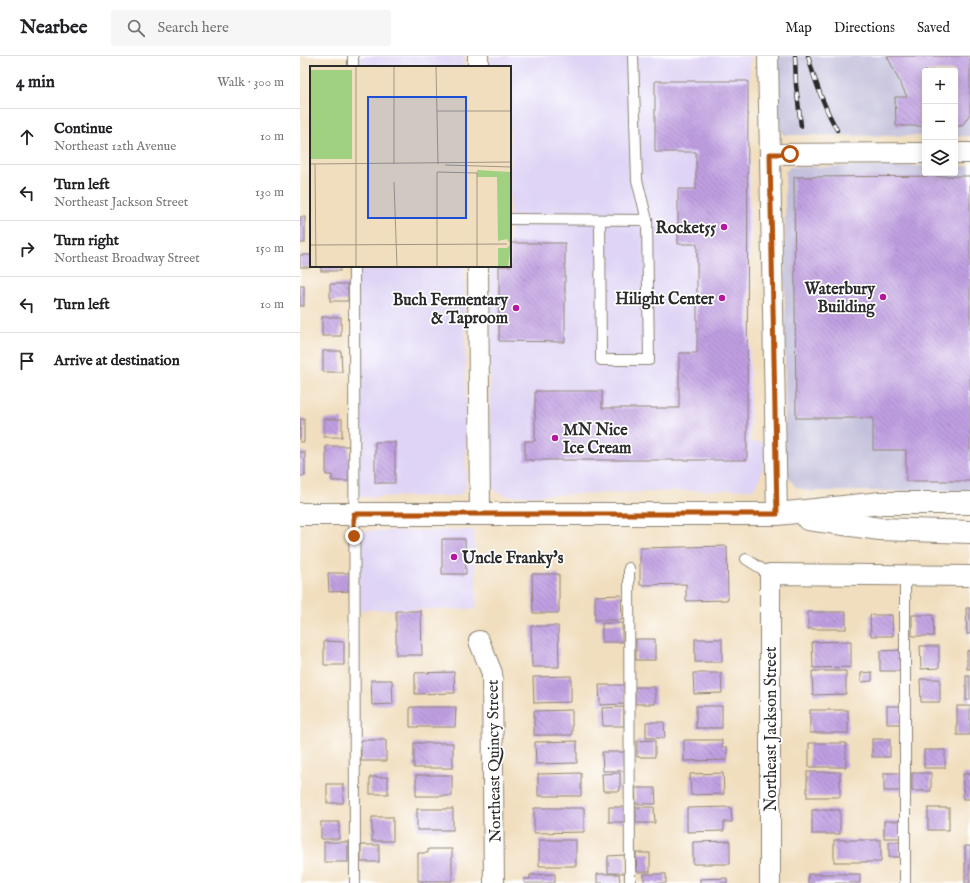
<!DOCTYPE html>
<html lang="en">
<head>
<meta charset="utf-8">
<style>
  :root { --surface:#fff; --page:#f6f6f6; --text:#202124; --muted:#757577; --line:#e0e0e0 }
  body { margin:0; font-family:"IM FELL English",serif; background:var(--page); color:var(--text) }
  .controls { position:absolute; right:12px; top:12px; display:grid; overflow:hidden; border-radius:4px; box-shadow:0 2px 10px #0003 }
  .controls button { width:36px; height:36px; display:grid; place-items:center; padding:0; border:0; border-bottom:1px solid var(--line); background:var(--surface); color:var(--text); font:20px sans-serif }
  .stop { position:absolute; width:12px; height:12px; margin:-9px; border:3px solid #b45309; border-radius:50%; background:#fff }
  .stop.end { background:#b45309; border-color:#fff; box-shadow:0 1px 4px #0008 }
  .list { margin:0; padding:0; list-style:none }
  h2 { display:flex; justify-content:space-between; align-items:center; height:52px; margin:0; padding:0 16px; font-size:17px }
  h2 small { font-size:13px; font-weight:400; color:var(--muted) }
  .list li { display:grid; grid-template-columns:26px 1fr auto; gap:12px; align-items:center; box-sizing:border-box; height:56px; padding:0 16px; border-top:1px solid var(--line) }
  .list b { display:block; font-size:15px; white-space:nowrap }
  .list p { margin:0; font-size:13px; white-space:nowrap; color:var(--muted) }
  .list em { font-size:13px; font-style:normal; color:var(--muted) }
  .icon { flex:none; width:22px; height:22px; fill:none; stroke:currentColor; stroke-width:2; stroke-linecap:round; stroke-linejoin:round }
  .map { position:relative; flex:none; width:670px; height:827px; overflow:hidden }
  header { display:flex; align-items:center; gap:24px; box-sizing:border-box; height:56px; padding:0 20px; background:var(--surface); border-bottom:1px solid var(--line) }
  header strong { font-size:19px }
  nav { display:flex; gap:22px; margin-inline-start:auto; font-size:14px }
  .search { width:280px; height:36px; background:var(--page); display:flex; align-items:center; gap:10px; box-sizing:border-box; padding:0 14px; border-radius:4px; color:var(--muted); font-size:15px }
  main { display:flex }
  aside { flex:1; background:var(--surface) }
  .map>svg:first-child { display:block }
  .built { fill:#dfd4f5 }
  .industrial { fill:#c3c0db }
  .building { fill:url(#building-back-hatch) }
  .lines { fill:none; stroke-linecap:round; stroke-linejoin:round }
  .service-casing { stroke:#8e8474; stroke-width:12 }
  .minor-casing { stroke:#8e8474; stroke-width:22 }
  .secondary-casing { stroke:#8e8474; stroke-width:24 }
  .service { stroke:#fff; stroke-width:10 }
  .minor { stroke:#fff; stroke-width:20 }
  .secondary { stroke:#fff; stroke-width:22 }
  .rail-casing { stroke:#2b2b2b; stroke-width:4.5 }
  .rail { stroke:#fff; stroke-width:3; stroke-dasharray:9; stroke-linecap:butt }
  .route { stroke:#b45309; stroke-width:5 }
  .poi-dot { fill:#b5179e; stroke:#fff; stroke-width:1.5 }
  .labels { text-anchor:middle; stroke-width:3.5; stroke-linejoin:round; paint-order:stroke }
  .poi-label { font-size:16px; font-weight:bold; fill:#2b2b2b; stroke:#fff; text-anchor:end }
  .street-label { font-size:16px; fill:#2b2b2b; stroke:#fff }
  .inset-road { fill:none; stroke:#a29683; stroke-width:1 }
  .view { fill:#1d4ed8; fill-opacity:0.15; stroke:#1d4ed8; stroke-width:2 }
  .inset-edge { fill:none; stroke:#2b2b2b; stroke-width:2 }
</style>
</head>
<body>
<header>
<strong>Nearbee</strong>
<div class="search"><svg class="icon" aria-label="search" viewBox="0 0 24 24"><circle cx="10" cy="10" r="6"/><path d="M15 15l6 6"/></svg>Search here</div>
<nav><a>Map</a><a>Directions</a><a>Saved</a></nav>
</header>
<main>
<aside>
<h2>4 min<small>Walk · 300 m</small></h2>
<ul class="list">
<li><svg class="icon" aria-label="ahead" viewBox="0 0 24 24"><path d="M12 20V5M6 11l6-6 6 6"/></svg><div><b>Continue</b><p>Northeast 12th Avenue</p></div><em>10 m</em></li>
<li><svg class="icon" aria-label="left" viewBox="0 0 24 24"><path d="M17 20v-9H6M10 6l-5 5 5 5"/></svg><div><b>Turn left</b><p>Northeast Jackson Street</p></div><em>130 m</em></li>
<li><svg class="icon" aria-label="right" viewBox="0 0 24 24"><path d="M7 20v-9h11M14 6l5 5-5 5"/></svg><div><b>Turn right</b><p>Northeast Broadway Street</p></div><em>150 m</em></li>
<li><svg class="icon" aria-label="left" viewBox="0 0 24 24"><path d="M17 20v-9H6M10 6l-5 5 5 5"/></svg><div><b>Turn left</b></div><em>10 m</em></li>
<li><svg class="icon" aria-label="arrive" viewBox="0 0 24 24"><path d="M6 21V4h12l-3 4 3 4H6"/></svg><div><b>Arrive at destination</b></div></li>
</ul>
</aside>
<div class="map">
<svg width="670" height="827" viewBox="0 0 670 827">
  <defs>
    <pattern id="building-back-hatch" width="6" height="6" patternUnits="userSpaceOnUse"><rect width="6" height="6" fill="#c09fe2"/><path d="M-1 5l2 2M0 0l6 6M5-1l2 2" fill="none" stroke="#9c82b7"/></pattern>
  </defs>
  <rect width="100%" height="100%" fill="#fff"/>
  <filter id="ink" filterUnits="userSpaceOnUse"><feTurbulence type="fractalNoise" baseFrequency=".025" numOctaves="2"/><feDisplacementMap in="SourceGraphic" scale="8" xChannelSelector="R" yChannelSelector="G"/><feConvolveMatrix kernelMatrix="1 2 1 2 8 2 1 2 1" color-interpolation-filters="sRGB"/></filter>
  <filter id="wash" filterUnits="userSpaceOnUse"><feTurbulence type="fractalNoise" baseFrequency=".012" numOctaves="4" result="noise"/><feDisplacementMap in="SourceGraphic" scale="16" xChannelSelector="R" yChannelSelector="G"/><feGaussianBlur stdDeviation="0.9" result="paint"/><feColorMatrix in="noise" values="0 0 0 0 0 0 0 0 0 0 0 0 0 0 0 0 0 1.4 0 .05"/><feComposite in="paint" operator="in"/></filter>
  <g filter="url(#wash)">
    <rect width="100%" height="100%" fill="#f1debe"/>
    <g class="built">
      <rect x="56" y="0" width="108" height="11"/>
      <polygon points="190,0 450,0 450,386 466,386 467,397 459,425 453,433 207,440 197,436 190,427 190,210 210,210 210,11 190,11"/>
      <polygon points="56,210 165,210 166,431 161,438 155,440 57,441"/>
      <polygon points="174,474 177,553 59,554 57,475"/>
    </g>
    <g class="industrial">
      <polygon points="477,0 670,0 670,80 655,80 655,15 625,15 625,80 484,79 478,67"/>
      <polygon points="625,110 625,117 655,117 655,110 670,110 670,435 509,435 496,431 485,416 485,116 490,111"/>
    </g>
    <g id="blocks">
      <g class="building">
        <polygon points="587,0 670,0 670,58 662,70 655,70 655,15 625,15 625,70 596,70 595,41 607,41"/>
        <polygon points="355,25 448,25 447,404 225,404 225,385 235,385 235,335 302,335 302,352 379,352 379,297 397,297 397,188 378,188 378,133 396,133 396,96 355,96"/>
        <polygon points="670,120 670,425 606,425 606,394 573,394 573,362 496,362 494,121"/>
        <rect x="0" y="161" width="5" height="26"/>
        <polygon points="210,187 265,187 265,286 199,285 199,210 210,210"/>
        <rect x="0" y="199" width="11" height="12"/>
        <rect x="21" y="210" width="19" height="5"/>
        <rect x="30" y="228" width="18" height="17"/>
        <rect x="0" y="230" width="4" height="20"/>
        <rect x="22" y="261" width="19" height="19"/>
        <polygon points="23,295 41,295 42,316 23,316"/>
        <rect x="0" y="363" width="4" height="23"/>
        <rect x="24" y="363" width="18" height="18"/>
        <rect x="75" y="386" width="20" height="41"/>
        <polygon points="26,390 49,390 49,425 32,425 32,419 26,419"/>
        <rect x="0" y="396" width="5" height="24"/>
        <polygon points="142,483 165,483 166,518 142,518"/>
        <polygon points="427,490 428,544 386,545 386,528 340,529 340,492"/>
        <polygon points="28,517 49,517 49,535 29,536"/>
        <polygon points="232,518 259,518 259,557 233,557"/>
        <polygon points="321,539 322,564 295,564 295,540"/>
        <polygon points="666,552 670,552 670,578 667,578"/>
        <polygon points="96,555 121,555 122,599 96,599"/>
        <rect x="508" y="556" width="38" height="17"/>
        <polygon points="570,559 592,559 593,580 571,580"/>
        <polygon points="612,559 633,559 634,580 612,580"/>
        <rect x="302" y="567" width="20" height="19"/>
        <polygon points="231,570 258,570 259,611 232,611"/>
        <rect x="336" y="583" width="19" height="21"/>
        <rect x="395" y="583" width="27" height="23"/>
        <polygon points="24,585 44,586 44,609 24,609"/>
        <polygon points="551,585 551,611 513,612 512,586"/>
        <polygon points="620,590 639,590 639,612 621,613"/>
        <polygon points="600,594 601,615 580,615 580,595"/>
        <rect x="667" y="595" width="3" height="18"/>
        <polygon points="512,615 546,615 546,638 513,639"/>
        <polygon points="154,616 155,637 115,638 115,617"/>
        <polygon points="572,616 572,625 561,626 561,617"/>
        <polygon points="393,617 421,617 422,637 394,638"/>
        <polygon points="271,620 271,646 234,647 233,621"/>
        <rect x="666" y="620" width="4" height="24"/>
        <polygon points="620,623 640,623 640,646 621,646"/>
        <polygon points="71,624 92,624 93,648 72,649"/>
        <polygon points="299,629 325,629 325,648 300,649"/>
        <rect x="335" y="631" width="20" height="17"/>
        <rect x="396" y="650" width="26" height="22"/>
        <rect x="587" y="650" width="14" height="18"/>
        <rect x="657" y="650" width="13" height="29"/>
        <polygon points="110,651 156,651 155,671 110,671"/>
        <polygon points="324,651 324,670 303,670 302,652"/>
        <polygon points="272,654 272,679 234,679 234,655"/>
        <rect x="510" y="654" width="38" height="23"/>
        <polygon points="346,666 364,666 365,682 346,682"/>
        <rect x="572" y="683" width="18" height="18"/>
        <rect x="61" y="684" width="25" height="21"/>
        <polygon points="355,684 355,701 337,701 337,685"/>
        <polygon points="384,684 422,684 422,691 427,691 427,704 384,705"/>
        <polygon points="277,685 277,707 236,708 235,686"/>
        <rect x="114" y="687" width="39" height="25"/>
        <rect x="509" y="687" width="37" height="24"/>
        <rect x="624" y="694" width="21" height="18"/>
        <polygon points="302,696 326,696 326,715 303,715"/>
        <rect x="507" y="716" width="33" height="25"/>
        <polygon points="281,717 281,740 238,740 238,718"/>
        <polygon points="320,717 320,735 303,735 302,718"/>
        <polygon points="423,717 424,738 391,739 390,718"/>
        <rect x="584" y="717" width="17" height="18"/>
        <rect x="612" y="717" width="19" height="18"/>
        <rect x="663" y="718" width="7" height="25"/>
        <rect x="116" y="719" width="36" height="21"/>
        <rect x="70" y="721" width="18" height="17"/>
        <rect x="27" y="728" width="16" height="19"/>
        <polygon points="335,732 355,732 356,748 336,748"/>
        <rect x="309" y="751" width="16" height="15"/>
        <polygon points="336,751 354,751 355,767 336,767"/>
        <polygon points="431,751 432,766 424,766 424,775 387,776 387,752"/>
        <polygon points="234,752 284,752 284,776 234,777"/>
        <rect x="628" y="752" width="21" height="22"/>
        <rect x="117" y="753" width="36" height="21"/>
        <rect x="512" y="754" width="28" height="24"/>
        <rect x="72" y="761" width="21" height="24"/>
        <rect x="584" y="765" width="16" height="17"/>
        <rect x="21" y="766" width="18" height="17"/>
        <rect x="239" y="784" width="37" height="26"/>
        <rect x="534" y="784" width="47" height="22"/>
        <polygon points="430,785 430,808 393,808 393,786"/>
        <rect x="24" y="786" width="24" height="20"/>
        <rect x="589" y="786" width="11" height="15"/>
        <rect x="61" y="789" width="18" height="17"/>
        <rect x="665" y="790" width="5" height="37"/>
        <polygon points="128,793 152,793 152,825 118,825 118,797 128,797"/>
        <polygon points="336,797 350,797 350,816 337,816"/>
        <polygon points="325,799 325,817 308,817 308,800"/>
        <polygon points="255,818 255,827 224,827 224,823 230,823 230,819"/>
        <polygon points="297,818 319,818 320,827 297,827"/>
        <rect x="344" y="818" width="22" height="9"/>
        <rect x="508" y="818" width="52" height="9"/>
        <polygon points="427,822 427,827 400,827 400,823"/>
      </g>
    </g>
  </g>
  <g filter="url(#ink)">
    <use href="#blocks" fill-opacity="0" stroke="#8e8474" stroke-width="1"/>
    <g class="lines">
      <g class="service-casing">
        <g id="service">
          <polyline points="53,0 53,11"/>
          <polyline points="210,163 347,164 337,124 333,0"/>
          <polyline points="300,164 301,304 349,304 347,164"/>
          <polyline points="54,210 55,827"/>
          <polyline points="446,503 470,518"/>
          <polyline points="329,512 330,827"/>
          <polyline points="605,520 605,827"/>
        </g>
      </g>
      <g class="minor-casing">
        <g id="minor">
          <polyline points="178,0 178,11"/>
          <polyline points="468,0 477,458"/>
          <polyline points="655,97 670,97"/>
          <polyline points="470,98 625,97"/>
          <polyline points="178,210 180,458"/>
          <polyline points="179,585 192,617 194,827"/>
          <polyline points="470,827 470,518 670,520"/>
        </g>
      </g>
      <g class="secondary-casing">
        <g id="secondary">
          <polyline points="0,458 477,458 581,447 670,447"/>
          <polyline points="508,463 580,473 670,476"/>
        </g>
      </g>
      <use href="#service" class="service"/>
      <use href="#minor" class="minor"/>
      <use href="#secondary" class="secondary"/>
      <g class="rail-casing">
        <g id="rail">
          <polyline points="495,0 496,29 501,70"/>
          <path d="M508 0C515 26 524 51 537 74"/>
        </g>
      </g>
      <use href="#rail" class="rail"/>
    </g>
  </g>
  <g class="lines" filter="url(#ink)">
    <polyline class="route" points="54,480 54,458 477,458 470,98 490,98"/>
  </g>
  <g class="poi-dot">
    <circle cx="424" cy="171" r="4"/>
    <circle cx="583" cy="241" r="4"/>
    <circle cx="422" cy="242" r="4"/>
    <circle cx="216" cy="252" r="4"/>
    <circle cx="255" cy="382" r="4"/>
    <circle cx="154" cy="501" r="4"/>
  </g>
  <g class="labels">
    <g class="poi-label">
      <text x="416" y="177">Rocket55</text>
      <text x="575" y="238">Waterbury<tspan x="575" dy="18">Building</tspan></text>
      <text x="414" y="248">Hilight Center</text>
      <text x="208" y="249">Buch Fermentary<tspan x="208" dy="18">&amp; Taproom</tspan></text>
      <text x="263" y="379" text-anchor="start">MN Nice<tspan x="263" dy="18">Ice Cream</tspan></text>
      <text x="162" y="507" text-anchor="start">Uncle Franky's</text>
    </g>
    <g class="street-label">
      <text transform="translate(470 673) rotate(-90)" y="6">Northeast Jackson Street</text>
      <text transform="translate(193 705) rotate(-91)" y="6">Northeast Quincy Street</text>
    </g>
  </g>
  <g transform="translate(10 10)">
    <rect width="201" height="201" fill="#f1debe"/>
    <path d="M0 4H42V93H0ZM167 104 201 106V180L198 201H188V182H197L200 178 197 173 188 175 187 111H167Z" fill="#a0d180"/>
    <path d="M14 34 16 60 0 63V35Z" fill="#a0d180"/>
    <path class="inset-road" d="M46 0V201M84 0V98M126 0 128 98M127 45H201M0 98 201 96M5 98 6 201M135 99 201 101M84 116 87 201M0 179 197 178M127 201V106L167 107V201"/>
    <path class="view" d="M58 31H156V152H58Z"/>
    <rect width="201" height="201" class="inset-edge"/>
  </g>
</svg>
<div class="controls">
<button>+</button>
<button>−</button>
<button><svg class="icon" aria-label="layers" viewBox="0 0 24 24"><path d="M12 4l9 5-9 5-9-5zM3 14l9 5 9-5"/></svg></button>
</div>
<div class="stop" style="left:490px;top:98px"></div>
<div class="stop end" style="left:54px;top:480px"></div>
</div>
</main>
</body>
</html>
